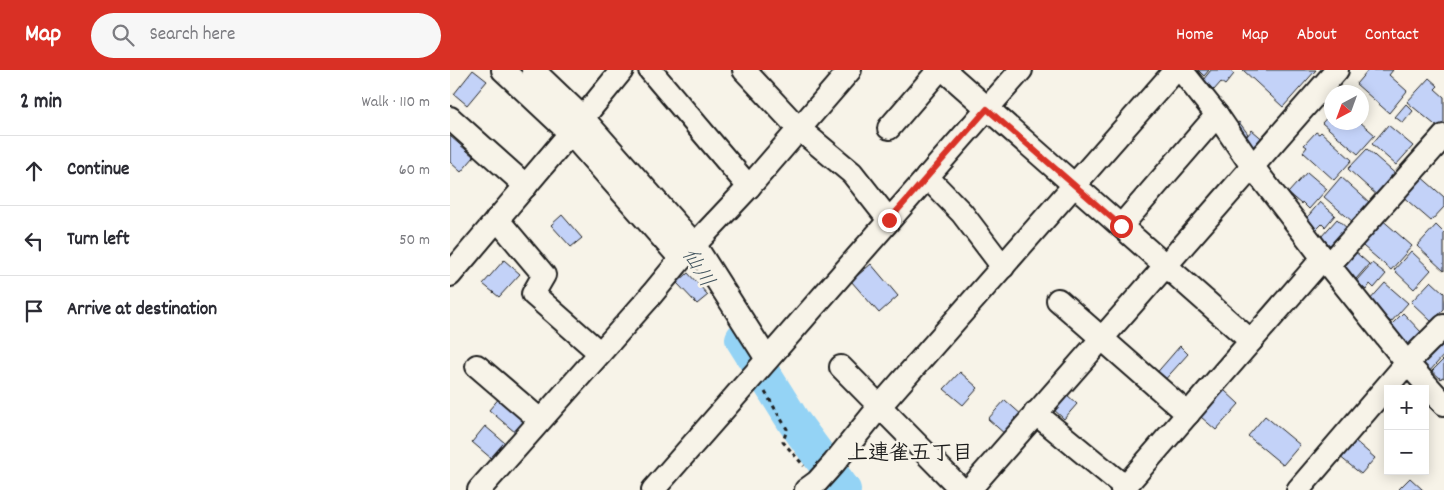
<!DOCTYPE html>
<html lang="en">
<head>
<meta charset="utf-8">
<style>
  :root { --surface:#fff; --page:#f7f7f7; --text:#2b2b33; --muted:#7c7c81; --line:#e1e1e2; --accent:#d93025 }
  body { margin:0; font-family:Dekko,"Klee One",sans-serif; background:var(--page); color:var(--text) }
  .controls { position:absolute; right:15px; bottom:15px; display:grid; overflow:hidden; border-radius:0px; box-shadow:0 2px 12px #0003 }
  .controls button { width:45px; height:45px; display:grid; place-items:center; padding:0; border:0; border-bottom:1px solid var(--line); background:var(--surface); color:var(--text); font:25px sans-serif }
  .compass { position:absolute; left:874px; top:15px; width:45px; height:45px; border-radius:50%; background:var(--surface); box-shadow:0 2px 12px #0003; rotate:221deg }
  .stop { position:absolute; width:15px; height:15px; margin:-11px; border:4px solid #d93025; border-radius:50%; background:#fff }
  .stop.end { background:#d93025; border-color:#fff; box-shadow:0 1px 5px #0008 }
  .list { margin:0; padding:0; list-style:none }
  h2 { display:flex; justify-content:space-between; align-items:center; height:65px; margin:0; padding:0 20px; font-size:21px }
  h2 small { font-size:16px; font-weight:400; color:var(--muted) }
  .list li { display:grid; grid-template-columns:32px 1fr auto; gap:15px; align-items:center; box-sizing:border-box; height:70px; padding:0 20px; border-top:1px solid var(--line) }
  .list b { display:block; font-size:19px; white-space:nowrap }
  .list em { font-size:16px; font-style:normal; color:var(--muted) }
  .icon { flex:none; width:28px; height:28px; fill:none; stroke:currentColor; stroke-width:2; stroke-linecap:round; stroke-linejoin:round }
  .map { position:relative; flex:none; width:994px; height:420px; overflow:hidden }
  header { display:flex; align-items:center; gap:30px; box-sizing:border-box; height:70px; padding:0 25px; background:var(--accent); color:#fff }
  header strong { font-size:24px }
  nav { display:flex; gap:28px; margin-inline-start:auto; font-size:18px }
  .search { width:350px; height:45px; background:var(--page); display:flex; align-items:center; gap:12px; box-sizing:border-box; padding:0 18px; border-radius:28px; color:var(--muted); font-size:19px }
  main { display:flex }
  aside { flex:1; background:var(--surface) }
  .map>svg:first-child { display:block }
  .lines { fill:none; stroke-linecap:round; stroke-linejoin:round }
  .river { stroke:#94d3f5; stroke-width:34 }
  .building { fill:#c3d2f8; stroke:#1c1c1c }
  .minor-casing { stroke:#1c1c1c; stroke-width:26 }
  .path { stroke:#1c1c1c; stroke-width:3; stroke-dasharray:4 4; stroke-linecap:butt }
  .minor { stroke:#f7f3e8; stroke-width:22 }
  .route { stroke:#d93025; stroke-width:6 }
  .labels { text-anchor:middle; stroke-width:5; stroke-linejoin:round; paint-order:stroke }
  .water-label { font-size:21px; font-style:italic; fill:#40535d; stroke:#f7f3e8 }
  .neighbourhood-label { font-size:21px; font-weight:bold; fill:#1c1c1c; stroke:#f7f3e8 }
</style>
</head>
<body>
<header>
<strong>Map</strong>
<div class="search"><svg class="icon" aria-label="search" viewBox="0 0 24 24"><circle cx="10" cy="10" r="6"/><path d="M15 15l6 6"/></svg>Search here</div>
<nav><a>Home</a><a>Map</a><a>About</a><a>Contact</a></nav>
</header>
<main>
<aside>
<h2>2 min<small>Walk · 110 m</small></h2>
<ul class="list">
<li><svg class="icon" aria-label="ahead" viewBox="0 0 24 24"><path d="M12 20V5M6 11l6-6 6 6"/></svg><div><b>Continue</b></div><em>60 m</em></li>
<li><svg class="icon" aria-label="left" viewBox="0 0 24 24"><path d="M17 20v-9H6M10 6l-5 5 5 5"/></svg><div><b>Turn left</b></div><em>50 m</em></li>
<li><svg class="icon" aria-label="arrive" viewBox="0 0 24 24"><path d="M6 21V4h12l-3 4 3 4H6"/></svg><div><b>Arrive at destination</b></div></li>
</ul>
</aside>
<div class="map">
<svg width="994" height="420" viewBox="0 0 994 420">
  <rect width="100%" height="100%" fill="#f7f3e8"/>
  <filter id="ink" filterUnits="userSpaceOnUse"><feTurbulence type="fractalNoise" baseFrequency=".02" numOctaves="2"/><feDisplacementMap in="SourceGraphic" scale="10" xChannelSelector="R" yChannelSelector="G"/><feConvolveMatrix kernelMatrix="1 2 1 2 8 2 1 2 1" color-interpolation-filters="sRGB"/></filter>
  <g filter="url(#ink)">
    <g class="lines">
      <polyline class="river" points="292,269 344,352 394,420"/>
    </g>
    <g class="building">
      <polygon points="23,0 37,11 17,35 4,24"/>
      <polygon points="748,0 759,0 754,6"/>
      <polygon points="761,0 779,0 784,4 775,15 771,12 764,20 753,10"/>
      <polygon points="793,0 866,0 833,37"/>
      <polygon points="918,0 943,0 939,5 957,21 939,43 906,14"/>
      <polygon points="979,8 988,16 985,19 994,27 994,54 990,59 957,32"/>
      <polygon points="956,34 963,41 953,53 945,47"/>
      <polygon points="882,42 882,52 910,52 925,65 908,84 872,53"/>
      <polygon points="789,52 798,64 790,70 781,57"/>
      <polygon points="938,55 963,76 946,95 922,74"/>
      <polygon points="802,60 816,72 805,84 792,72"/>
      <polygon points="866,62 869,64 871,62 902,90 884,110 853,82 857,77 854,75"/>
      <polygon points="0,66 24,87 11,102 0,92"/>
      <polygon points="917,79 949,107 930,128 898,99"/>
      <polygon points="857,102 877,119 859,139 852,132 851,134 838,123"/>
      <polygon points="969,105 994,127 994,137 981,151 951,125"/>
      <polygon points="891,107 920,133 903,152 874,127"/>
      <polygon points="870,132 885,145 875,157 872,154 865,161 854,151"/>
      <polygon points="112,145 132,168 121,177 101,155"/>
      <polygon points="929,147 962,176 941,200 907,171"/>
      <polygon points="887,149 899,160 883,178 871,167"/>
      <polygon points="986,155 994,163 994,201 967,176"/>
      <polygon points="902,179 919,194 906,209 889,194"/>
      <polygon points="961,181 981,200 964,219 944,200"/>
      <polygon points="54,190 70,204 49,227 33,214"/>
      <polygon points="922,193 936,204 924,218 920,214 916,220 906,211"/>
      <polygon points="421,194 448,226 429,243 401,211"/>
      <polygon points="238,203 258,225 247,234 227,213"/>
      <polygon points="981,211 994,223 994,239 982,252 961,232"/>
      <polygon points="935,213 958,233 941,252 918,232"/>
      <polygon points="953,243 972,263 961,282 938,258"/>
      <polygon points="987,271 994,277 994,285 978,303 967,294"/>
      <polygon points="730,276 738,284 712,313 704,306"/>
      <polygon points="994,289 994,308 992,307 991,309 982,301"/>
      <polygon points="510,302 528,318 513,335 494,319"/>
      <polygon points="774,320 789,334 766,360 751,347"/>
      <polygon points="615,323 627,334 614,349 602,338"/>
      <polygon points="51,326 78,348 66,363 39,340"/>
      <polygon points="555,330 573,346 556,365 538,349"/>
      <polygon points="815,346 850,375 833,395 798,366"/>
      <polygon points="35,356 55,373 42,389 22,372"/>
      <polygon points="903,369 925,388 911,404 889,386"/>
      <polygon points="960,408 973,420 948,420"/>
    </g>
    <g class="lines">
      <g class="minor-casing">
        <g id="minor">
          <polyline points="53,0 120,63 231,189"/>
          <polyline points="83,0 133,48 244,174 317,289"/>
          <polyline points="200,0 299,117"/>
          <polyline points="294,0 348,58 402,103 439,150"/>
          <polyline points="494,0 801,271"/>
          <polyline points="731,0 767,45 802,96 873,188 957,293 994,334"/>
          <polyline points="0,48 76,116"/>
          <polyline points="439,58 489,0"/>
          <polyline points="477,107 512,143 553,197"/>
          <polyline points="47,149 94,205 83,224 150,283"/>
          <polyline points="671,156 767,45"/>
          <polyline points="879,195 994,66"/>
          <polyline points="0,205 133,48 172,0"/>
          <polyline points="608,230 738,344"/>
          <polyline points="27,296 90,350"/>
          <polyline points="391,297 512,420"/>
          <polyline points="585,343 675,417"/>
          <polyline points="29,420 198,229 231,189 299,117 400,0"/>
          <polyline points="203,420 571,0"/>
          <polyline points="356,420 367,412 384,393 430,336 722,4 724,0"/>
          <polyline points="519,420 887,0"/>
          <polyline points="672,420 873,188"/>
          <polyline points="848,420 957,293 994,256"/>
        </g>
      </g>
      <polyline class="path" points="315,322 337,359 333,372 354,396"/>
      <use href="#minor" class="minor"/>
    </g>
  </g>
  <g class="lines" filter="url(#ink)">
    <polyline class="route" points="439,150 537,39 671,156"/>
  </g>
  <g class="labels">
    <g class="water-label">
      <text transform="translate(249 197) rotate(58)" y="7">仙川</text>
    </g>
    <g class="neighbourhood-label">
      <text x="460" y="389">上連雀五丁目</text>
    </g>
  </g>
</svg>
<div class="controls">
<button>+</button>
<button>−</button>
</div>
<svg class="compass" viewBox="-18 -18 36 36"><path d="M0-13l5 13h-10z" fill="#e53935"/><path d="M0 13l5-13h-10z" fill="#7c7c81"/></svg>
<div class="stop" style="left:671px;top:156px"></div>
<div class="stop end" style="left:439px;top:150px"></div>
</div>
</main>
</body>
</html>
